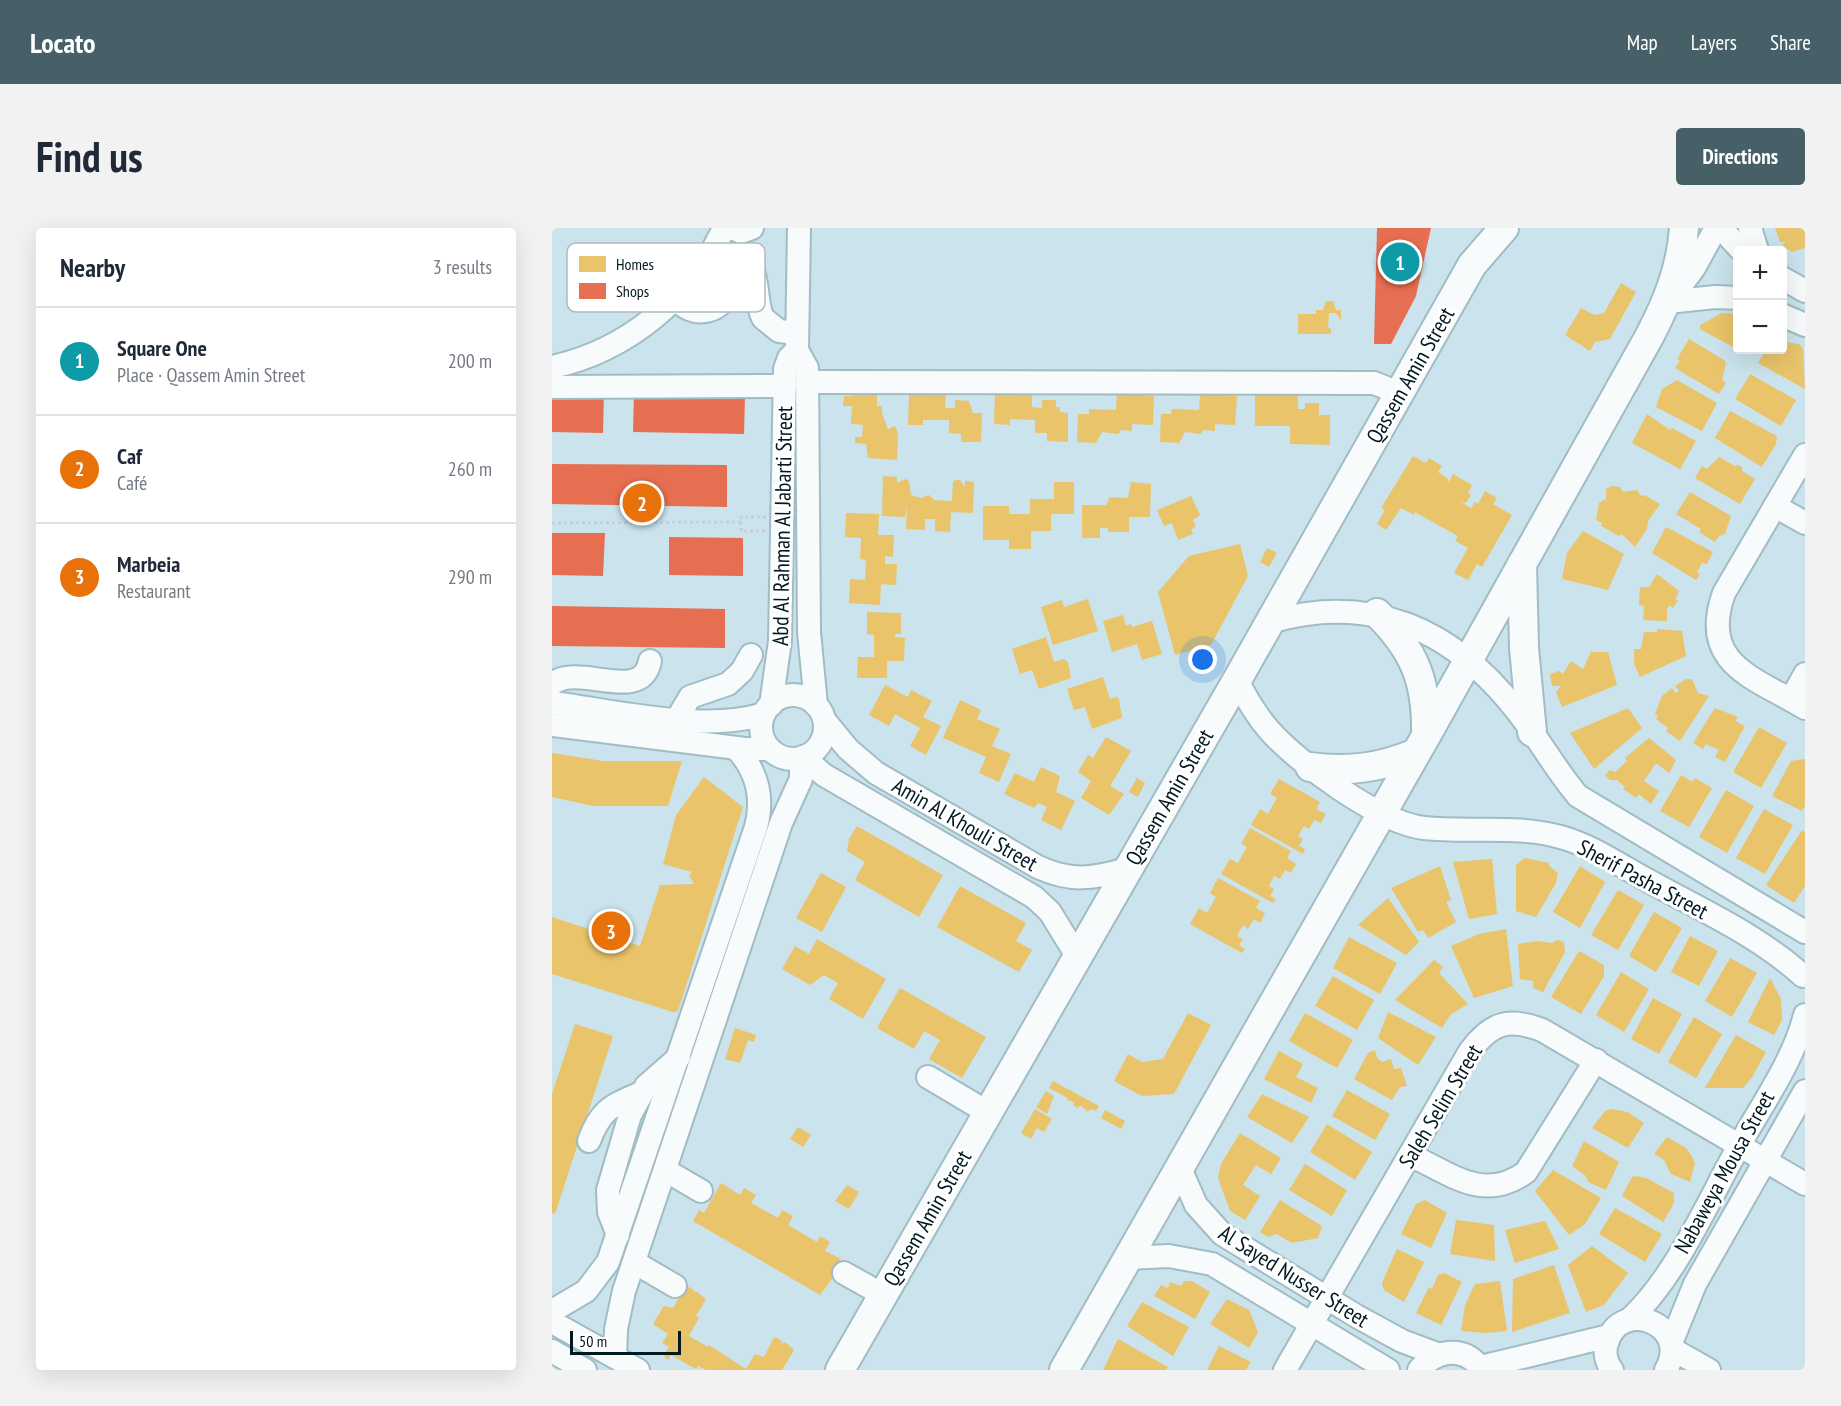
<!DOCTYPE html>
<html lang="en">
<head>
<meta charset="utf-8">
<style>
  :root { --surface:#fff; --page:#f2f2f3; --text:#1f2937; --muted:#747a83; --line:#e0e1e3; --accent:#476067 }
  body { margin:0; font-family:"PT Sans Narrow",sans-serif; background:var(--page); color:var(--text) }
  .controls { position:absolute; right:18px; top:18px; display:grid; overflow:hidden; border-radius:6px; box-shadow:0 6px 24px #0002 }
  .controls button { width:54px; height:54px; display:grid; place-items:center; padding:0; border:0; border-bottom:2px solid var(--line); background:var(--surface); color:var(--text); font:30px sans-serif }
  .scale { position:absolute; left:18px; bottom:15px; width:111px; box-sizing:border-box; padding-left:6px; border:3px solid #011920; border-top:0; font-size:16px; line-height:21px; white-space:nowrap; color:#011920; -webkit-text-stroke:4px #fff; paint-order:stroke }
  .you { position:absolute; left:651px; top:432px; width:21px; height:21px; margin:-15px; border:4px solid #fff; border-radius:50%; background:#1a73e8; box-shadow:0 0 0 9px #1a73e833 }
  .badge { display:grid; place-items:center; width:39px; height:39px; border-radius:50%; background:var(--accent); color:#fff; font-size:20px; font-weight:700 }
  .pin { position:absolute; translate:-50% -50%; border:3px solid #fff; box-shadow:0 2px 6px #0006 }
  .list { margin:0; padding:0; list-style:none }
  h2 { display:flex; justify-content:space-between; align-items:center; height:78px; margin:0; padding:0 24px; font-size:26px }
  h2 small { font-size:20px; font-weight:400; color:var(--muted) }
  .list li { display:grid; grid-template-columns:39px 1fr auto; gap:18px; align-items:center; box-sizing:border-box; height:108px; padding:0 24px; border-top:2px solid var(--line) }
  .list b { display:block; font-size:22px; white-space:nowrap }
  .list p { margin:0; font-size:20px; white-space:nowrap; color:var(--muted) }
  .list em { font-size:20px; font-style:normal; color:var(--muted) }
  .map { position:relative; flex:none; width:1253px; height:1142px; overflow:hidden; border-radius:6px }
  header { display:flex; align-items:center; gap:36px; box-sizing:border-box; height:84px; padding:0 30px; background:var(--accent); color:#fff }
  header strong { font-size:28px }
  nav { display:flex; gap:33px; margin-inline-start:auto; font-size:21px }
  .intro { display:flex; align-items:center; justify-content:space-between; box-sizing:border-box; height:144px; padding:0 36px }
  h1 { margin:0; font-size:42px }
  .button { padding:15px 27px; border-radius:6px; background:var(--accent); color:#fff; font-size:21px; font-weight:700 }
  main { display:flex; gap:36px; padding:0 36px }
  aside { flex:1; background:var(--surface); border-radius:6px; box-shadow:0 6px 24px #0002 }
  .map>svg:first-child { display:block }
  .homes { fill:#e9c46a }
  .shops { fill:#e76f51 }
  .lines { fill:none; stroke-linecap:round; stroke-linejoin:round }
  .minor-casing { stroke:#a1bcc5; stroke-width:26 }
  .major-casing { stroke:#a1bcc5; stroke-width:32 }
  .path { stroke:#c8cfd2; stroke-width:3; stroke-dasharray:3 3; stroke-linecap:butt }
  .minor { stroke:#f7fbfc; stroke-width:22 }
  .major { stroke:#f7fbfc; stroke-width:28 }
  .labels { text-anchor:middle; stroke-width:6; stroke-linejoin:round; paint-order:stroke }
  .street-label { font-size:22px; fill:#011920; stroke:#fff }
  .key { fill:#fff; stroke:#b3babc; stroke-width:1.5 }
  .key-label { font-size:16px; fill:#011920 }
</style>
</head>
<body>
<header>
<strong>Locato</strong>
<nav><a>Map</a><a>Layers</a><a>Share</a></nav>
</header>
<div class="intro"><h1>Find us</h1><a class="button">Directions</a></div>
<main>
<aside>
<h2>Nearby<small>3 results</small></h2>
<ul class="list">
<li><span class="badge" style="background:#0f9aa8">1</span><div><b>Square One</b><p>Place · Qassem Amin Street</p></div><em>200 m</em></li>
<li><span class="badge" style="background:#e8710a">2</span><div><b>Caf</b><p>Café</p></div><em>260 m</em></li>
<li><span class="badge" style="background:#e8710a">3</span><div><b>Marbeia</b><p>Restaurant</p></div><em>290 m</em></li>
</ul>
</aside>
<div class="map">
<svg width="1253" height="1142" viewBox="0 0 1253 1142">
  <rect width="100%" height="100%" fill="#cae3ec"/>
  <g class="homes">
    <polygon points="1223,0 1253,0 1253,20 1240,24 1234,20 1230,17 1233,14 1228,14"/>
    <polygon points="1069,55 1084,64 1058,111 1043,114 1038,123 1013,107 1029,80 1042,87 1052,85"/>
    <polygon points="774,73 781,73 784,82 789,82 789,92 784,85 777,85 776,99 779,101 779,106 746,106 746,86 764,86 764,82 771,82"/>
    <polygon points="1170,85 1186,86 1186,122 1193,122 1192,125 1148,101 1148,97"/>
    <polygon points="1230,107 1234,114 1247,116 1251,121 1253,161 1206,135 1214,122 1230,122"/>
    <polygon points="1137,111 1172,132 1174,136 1170,152 1174,155 1167,166 1123,140 1128,133 1125,131"/>
    <polygon points="1198,146 1244,172 1229,198 1183,171"/>
    <polygon points="1125,152 1165,175 1150,203 1104,179 1110,161"/>
    <polygon points="659,157 676,163 676,168 685,168 683,197 663,196 663,203 651,202 649,206 633,204 627,215 608,214 609,186 619,186 620,181 647,182 648,166 658,167"/>
    <polygon points="453,158 480,165 480,179 490,180 490,172 504,172 504,179 508,179 508,184 516,185 516,214 495,213 495,205 483,205 483,192 458,191 458,197 442,196 443,166 453,166"/>
    <polygon points="575,158 593,163 593,168 602,168 601,197 580,196 580,203 569,202 566,206 550,204 544,215 525,214 526,186 537,186 537,181 564,182 565,166 575,167"/>
    <polygon points="367,159 379,165 394,166 393,180 403,180 403,172 417,173 421,185 430,185 429,214 409,214 409,206 397,205 397,192 371,192 371,197 356,197 357,166 367,167"/>
    <polygon points="717,159 746,166 746,181 753,181 753,175 767,175 767,187 778,187 778,217 738,216 738,198 703,198 703,167 717,167"/>
    <polygon points="299,160 325,161 325,178 330,178 330,185 336,201 343,198 346,205 345,232 316,230 314,216 303,215 303,209 310,209 311,197 299,196 300,178 291,178 292,168 299,168"/>
    <polygon points="1178,183 1225,208 1224,216 1210,239 1163,210"/>
    <polygon points="1095,186 1118,202 1120,200 1144,213 1128,241 1080,215"/>
    <polygon points="861,228 874,235 877,230 890,238 886,244 895,250 897,254 901,246 920,257 916,265 919,267 914,275 909,274 919,280 923,274 926,276 933,263 945,270 941,276 960,287 930,339 925,336 916,352 902,345 916,320 903,313 906,308 863,284 862,287 849,280 834,302 825,296 833,282 829,280"/>
    <polygon points="1167,229 1183,238 1186,237 1190,239 1190,243 1203,251 1188,276 1143,250 1150,238 1155,241"/>
    <polygon points="331,248 345,249 345,255 353,251 357,253 359,267 369,270 377,267 382,272 400,273 401,254 404,252 408,252 413,259 413,253 422,254 421,285 399,284 398,304 383,303 383,291 373,291 373,302 354,301 355,277 353,289 330,288"/>
    <polygon points="502,254 522,254 522,286 499,286 499,303 479,303 479,321 457,321 457,312 431,312 431,278 457,278 457,286 478,286 478,271 502,271"/>
    <polygon points="579,254 599,256 598,289 577,289 577,304 556,304 556,300 548,300 548,310 530,310 530,277 554,277 558,269 576,270"/>
    <polygon points="1060,258 1068,259 1071,264 1085,262 1089,268 1092,267 1108,276 1096,293 1095,301 1083,319 1070,306 1067,308 1049,298 1050,295 1044,292 1047,275 1054,271 1054,261"/>
    <polygon points="1138,264 1179,288 1173,306 1167,308 1163,314 1147,304 1149,301 1124,286"/>
    <polygon points="639,268 648,287 641,292 644,298 639,302 641,306 626,312 620,295 612,298 605,282"/>
    <polygon points="294,285 327,286 326,307 342,307 341,329 333,328 333,336 345,336 344,357 329,356 328,377 297,375 298,351 313,352 314,332 308,331 309,310 293,309"/>
    <polygon points="1114,299 1161,324 1155,336 1150,335 1145,344 1148,346 1144,352 1100,325"/>
    <polygon points="1031,303 1072,326 1056,362 1010,351 1015,325"/>
    <polygon points="688,316 696,348 659,417 623,427 606,364 637,328"/>
    <polygon points="715,320 725,325 717,339 708,334"/>
    <polygon points="1105,346 1127,363 1123,371 1126,372 1121,380 1117,377 1115,382 1115,393 1091,392 1092,378 1087,377 1088,359 1097,359"/>
    <polygon points="536,371 546,403 501,417 489,379 510,372 512,379"/>
    <polygon points="315,384 349,385 349,406 343,406 343,409 353,410 352,433 335,433 335,450 305,450 306,429 322,429 322,407 315,406"/>
    <polygon points="571,387 574,398 579,396 580,399 600,393 610,426 590,432 585,416 560,424 551,393"/>
    <polygon points="1105,401 1130,403 1134,428 1088,449 1082,436 1082,421 1089,421 1092,404 1105,404"/>
    <polygon points="494,409 502,434 512,431 516,434 519,450 487,461 480,442 468,446 460,421"/>
    <polygon points="1039,424 1056,424 1065,457 1010,479 1004,464 1009,458 1000,458 998,446 1007,443 1011,446 1019,433 1031,441"/>
    <polygon points="551,449 558,471 564,469 567,471 570,490 540,501 533,479 522,482 515,461"/>
    <polygon points="1134,451 1140,451 1146,465 1157,468 1128,513 1114,503 1116,500 1104,491 1106,488 1103,486 1110,468 1120,460 1124,465 1127,463 1123,458"/>
    <polygon points="333,457 356,469 359,462 380,473 371,489 389,498 374,527 358,518 368,500 343,486 337,498 317,487"/>
    <polygon points="408,472 429,482 425,491 448,501 440,518 459,526 447,554 427,545 434,529 391,510"/>
    <polygon points="1076,480 1090,500 1042,541 1018,505"/>
    <polygon points="1163,480 1186,489 1183,493 1193,498 1173,534 1163,529 1167,522 1154,516 1151,521 1141,515"/>
    <polygon points="1207,499 1235,515 1209,560 1181,544"/>
    <polygon points="554,509 579,523 558,558 572,566 557,587 529,570 539,553 526,544 536,527 541,530"/>
    <polygon points="1097,510 1124,532 1117,545 1104,535 1092,553 1107,563 1099,576 1087,566 1084,570 1071,561 1073,559 1065,552 1058,552 1053,547 1058,542 1063,544 1075,533 1073,530"/>
    <polygon points="0,525 51,533 130,533 116,578 41,578 0,569"/>
    <polygon points="1253,531 1253,578 1250,583 1220,568 1239,533"/>
    <polygon points="489,539 508,548 504,564 523,573 509,602 489,592 495,579 486,575 482,580 452,566 463,545 482,554"/>
    <polygon points="1129,547 1140,554 1143,550 1160,560 1137,599 1108,583"/>
    <polygon points="152,549 191,579 126,783 121,784 0,746 0,689 88,718 108,657 142,656 137,647 140,644 111,636 124,587"/>
    <polygon points="585,550 593,555 586,569 577,564"/>
    <polygon points="727,551 768,574 764,581 774,586 769,595 762,592 757,601 752,598 746,608 751,611 747,618 753,621 751,626 699,597 708,581 716,586 725,570 718,566"/>
    <polygon points="1174,562 1202,578 1175,625 1147,609"/>
    <polygon points="1212,581 1241,597 1213,646 1184,630"/>
    <polygon points="305,598 391,647 367,689 303,652 313,634 295,623 297,611"/>
    <polygon points="698,600 739,623 735,630 744,636 739,645 733,642 728,651 722,648 717,658 722,661 718,668 724,671 721,675 669,646 678,631 686,635 695,619 689,616"/>
    <polygon points="1250,602 1253,604 1253,658 1242,675 1214,657"/>
    <polygon points="973,630 997,635 997,638 1006,645 1004,655 984,689 964,683 964,637"/>
    <polygon points="940,631 945,686 917,691 901,634"/>
    <polygon points="888,638 899,672 894,674 904,694 876,710 871,702 866,704 839,660"/>
    <polygon points="1028,638 1053,654 1028,700 1001,684"/>
    <polygon points="269,645 294,659 270,704 244,690"/>
    <polygon points="666,650 708,673 704,680 713,685 708,695 702,691 696,701 691,697 685,708 691,711 687,717 693,721 690,725 638,696 647,680 655,685 664,669 658,665"/>
    <polygon points="408,658 474,695 464,713 480,722 467,744 385,699"/>
    <polygon points="1066,662 1092,677 1066,722 1039,707"/>
    <polygon points="836,670 867,714 854,727 806,697"/>
    <polygon points="1102,684 1130,700 1104,744 1077,728"/>
    <polygon points="954,701 961,758 922,770 899,718 927,706"/>
    <polygon points="1138,708 1166,723 1147,758 1119,744"/>
    <polygon points="797,709 845,735 828,766 781,740"/>
    <polygon points="265,711 334,751 311,791 277,771 286,755 272,747 258,757 230,741 243,718 257,726"/>
    <polygon points="1005,712 1012,714 1013,724 991,764 981,760 981,753 968,751 966,716 986,713 1000,715"/>
    <polygon points="1027,723 1052,737 1052,748 1029,786 999,769"/>
    <polygon points="1178,730 1205,745 1180,789 1153,773"/>
    <polygon points="882,732 891,739 887,745 916,776 898,787 890,800 843,772"/>
    <polygon points="1069,744 1097,761 1072,804 1044,787"/>
    <polygon points="781,748 822,772 805,802 763,778"/>
    <polygon points="1218,750 1229,771 1230,792 1222,807 1196,794"/>
    <polygon points="348,760 434,809 410,850 377,831 388,812 372,803 362,821 325,800"/>
    <polygon points="1101,770 1130,786 1107,826 1079,811"/>
    <polygon points="836,784 884,809 866,837 826,810"/>
    <polygon points="636,785 659,797 622,866 590,868 562,853 576,826 590,834 611,831"/>
    <polygon points="753,785 801,812 785,840 737,813"/>
    <polygon points="1142,789 1170,806 1144,850 1116,834"/>
    <polygon points="23,796 61,808 3,986 0,985 0,866"/>
    <polygon points="183,800 204,807 202,814 196,812 188,835 173,831"/>
    <polygon points="1184,807 1214,824 1200,849 1191,860 1153,860"/>
    <polygon points="823,822 825,830 830,834 839,831 842,841 849,840 855,858 848,859 840,872 802,851 816,825"/>
    <polygon points="727,823 751,836 744,849 766,860 759,875 712,851"/>
    <polygon points="501,853 547,878 544,883 538,881 536,884 528,877 526,880 521,877 522,874 515,872 516,870 497,860"/>
    <polygon points="795,862 838,886 823,912 780,888"/>
    <polygon points="494,863 502,868 495,886 484,879"/>
    <polygon points="710,866 757,889 740,915 695,889"/>
    <polygon points="483,881 500,891 492,904 485,900 479,911 469,905"/>
    <polygon points="1060,881 1075,884 1092,895 1076,920 1040,900 1053,883"/>
    <polygon points="553,882 573,893 569,901 549,890"/>
    <polygon points="775,896 820,924 803,952 758,924"/>
    <polygon points="246,899 259,907 251,919 238,911"/>
    <polygon points="688,905 729,930 719,946 704,937 691,957 708,968 693,992 678,983 666,950 669,936"/>
    <polygon points="1115,909 1134,920 1139,927 1143,935 1138,954 1119,946 1112,932 1102,926"/>
    <polygon points="1032,913 1067,934 1054,962 1036,954 1034,948 1020,938"/>
    <polygon points="753,936 795,962 780,988 737,962"/>
    <polygon points="1001,942 1049,970 1033,996 1017,1007 983,963"/>
    <polygon points="1085,948 1094,950 1122,965 1122,975 1111,994 1070,968 1080,949"/>
    <polygon points="169,955 188,967 192,960 204,967 199,975 226,990 230,982 241,988 236,997 265,1014 268,1008 278,1014 273,1023 289,1031 281,1046 283,1047 268,1067 141,993 147,982 152,985"/>
    <polygon points="295,957 307,964 297,981 283,973"/>
    <polygon points="728,972 770,998 766,1010 740,1015 724,1006 716,1009 708,1004"/>
    <polygon points="873,972 895,985 879,1020 849,1006 864,976"/>
    <polygon points="1063,980 1110,1006 1093,1034 1047,1006"/>
    <polygon points="904,992 942,997 943,1033 898,1026"/>
    <polygon points="993,993 1007,1021 963,1035 953,1002"/>
    <polygon points="1040,1018 1076,1045 1052,1077 1034,1084 1016,1037"/>
    <polygon points="845,1021 872,1034 852,1074 832,1062 830,1055"/>
    <polygon points="1002,1037 1018,1085 960,1104 961,1051"/>
    <polygon points="892,1045 910,1054 889,1097 864,1085 877,1059 880,1061 886,1047"/>
    <polygon points="632,1053 640,1053 658,1064 643,1091 602,1068 609,1057 616,1060 618,1054 629,1058"/>
    <polygon points="948,1053 955,1103 933,1105 909,1103 913,1077 923,1056"/>
    <polygon points="137,1059 142,1062 141,1065 144,1063 154,1071 144,1088 147,1090 137,1108 156,1119 157,1117 194,1141 203,1126 212,1129 221,1111 224,1109 230,1113 229,1116 233,1114 242,1122 230,1142 154,1142 146,1138 144,1141 119,1127 116,1132 113,1130 112,1126 117,1119 110,1115 116,1106 101,1096 112,1078 121,1080 132,1061"/>
    <polygon points="675,1071 697,1082 706,1104 697,1120 658,1096"/>
    <polygon points="590,1074 637,1099 621,1128 575,1098"/>
    <polygon points="566,1111 616,1139 614,1142 551,1142"/>
    <polygon points="667,1118 699,1134 694,1142 655,1142"/>
  </g>
  <g class="shops">
    <polygon points="825,0 879,0 864,68 839,116 822,116"/>
    <polygon points="0,165 52,165 51,205 0,204"/>
    <polygon points="82,165 193,167 192,206 81,204"/>
    <polygon points="0,236 175,237 175,279 0,276"/>
    <polygon points="0,305 53,305 51,348 0,347"/>
    <polygon points="117,309 191,310 191,348 117,347"/>
    <polygon points="0,378 173,381 173,420 0,418"/>
  </g>
  <g class="lines">
    <g class="minor-casing">
      <g id="minor">
        <polyline points="180,0 189,4 200,0"/>
        <polyline points="247,0 245,122 255,140 257,404 264,477"/>
        <polyline points="1169,0 1189,22"/>
        <polyline points="1198,0 1205,22"/>
        <path d="M151 36C159 30 167 26 178 27 213 31 200 69 211 90L227 103 245 105"/>
        <polyline points="1230,50 1253,63"/>
        <path d="M124 70C140 93 174 85 179 57"/>
        <polyline points="1119,71 1142,40 1164,0"/>
        <polyline points="1116,74 1163,69 1186,70"/>
        <polyline points="1230,87 1253,97"/>
        <path d="M0 139C75 123 140 69 172 0"/>
        <polyline points="255,154 822,155 847,165"/>
        <polyline points="0,159 233,158"/>
        <path d="M1253 227 1172 365C1146 437 1204 450 1253 480"/>
        <polyline points="1223,278 1253,295"/>
        <path d="M717 394C819 364 901 401 965 483 987 511 1003 541 1026 568L1253 704"/>
        <path d="M685 452C694 470 704 487 717 502 746 535 828 595 872 600 919 605 966 596 1012 610 1042 619 1069 638 1097 653 1149 682 1206 707 1251 748"/>
        <path d="M0 456C27 434 89 477 98 433"/>
        <circle cx="241" cy="499" r="32"/>
        <polyline points="1239,471 1253,446"/>
        <path d="M0 475C64 483 150 505 212 486"/>
        <polyline points="219,477 228,413 233,141 237,130 245,122"/>
        <polyline points="125,491 138,469 176,456 190,443 199,427"/>
        <path d="M273 493 296 521 324 545 486 639C518 654 541 651 575 641"/>
        <polyline points="0,497 193,521 218,521"/>
        <polyline points="251,529 272,547 482,669 498,684 525,728"/>
        <polyline points="376,849 435,884"/>
        <path d="M37 913C49 881 59 878 89 865"/>
        <path d="M858 927C899 946 932 975 974 944L1044 832"/>
        <polyline points="627,938 644,977 670,1006 806,1089 850,1113 885,1126"/>
        <polyline points="113,942 149,963"/>
        <polyline points="66,1007 57,984 56,962 78,887 94,858 127,829"/>
        <polyline points="575,1030 617,1028 660,1036 836,1142"/>
        <polyline points="82,1034 123,1058"/>
        <polyline points="292,1045 331,1067"/>
        <path d="M0 1083 34 1063 56 1034 204 599C212 569 205 543 184 520"/>
        <path d="M1077 1092C1124 1049 1156 973 1187 918 1210 876 1241 834 1253 787"/>
        <polyline points="0,1094 86,1142"/>
        <polyline points="1119,1115 1143,1056 1253,863"/>
        <polyline points="1120,1121 1157,1142"/>
        <polyline points="0,1123 33,1142"/>
        <polyline points="63,1129 64,1101 72,1063 229,595 249,551 249,530"/>
        <polyline points="929,1139 1057,1108"/>
        <path d="M733 1142 918 823C939 795 956 789 990 802L1253 956"/>
        <path d="M867 1142C885 1121 913 1117 930 1142"/>
        <path d="M1060 1142C1054 1134 1052 1124 1055 1115 1068 1069 1140 1096 1114 1142"/>
      </g>
    </g>
    <g class="major-casing">
      <g id="major">
        <polyline points="970,336 972,420 980,504"/>
        <path d="M825 385C862 422 875 453 874 505"/>
        <path d="M758 539C797 544 828 540 864 525"/>
        <polyline points="288,1142 685,452 920,37 952,0"/>
        <path d="M512 1142 874 508 1097 109C1116 73 1129 40 1132 0"/>
      </g>
    </g>
    <g class="path">
      <polyline points="0,295 189,294"/>
      <polyline points="213,303 189,303 189,289 214,289"/>
    </g>
    <use href="#minor" class="minor"/>
    <use href="#major" class="major"/>
  </g>
  <g class="labels">
    <g class="street-label">
      <text transform="translate(858 147) rotate(-60)" y="8">Qassem Amin Street</text>
      <text transform="translate(230 298) rotate(-89)" y="8">Abd Al Rahman Al Jabarti Street</text>
      <text transform="translate(617 569) rotate(-60)" y="8">Qassem Amin Street</text>
      <text transform="translate(413 596) rotate(30)" y="8">Amin Al Khouli Street</text>
      <text transform="translate(1091 651) rotate(28)" y="8">Sherif Pasha Street</text>
      <text transform="translate(888 878) rotate(-59)" y="8">Saleh Selim Street</text>
      <text transform="translate(1172 944) rotate(-61)" y="8">Nabaweya Mousa Street</text>
      <text transform="translate(375 990) rotate(-60)" y="8">Qassem Amin Street</text>
      <text transform="translate(742 1048) rotate(32)" y="8">Al Sayed Nusser Street</text>
    </g>
  </g>
  <rect x="15" y="15" width="198" height="69" rx="9" class="key"/>
  <rect x="27" y="28" width="27" height="16" fill="#e9c46a"/>
  <rect x="27" y="55" width="27" height="16" fill="#e76f51"/>
  <g class="key-label">
    <text x="64" y="42">Homes</text>
    <text x="64" y="69">Shops</text>
  </g>
</svg>
<div class="controls">
<button>+</button>
<button>−</button>
</div>
<div class="scale">50 m</div>
<div class="you"></div>
<div class="pin badge" style="left:848px;top:34px;background:#0f9aa8">1</div>
<div class="pin badge" style="left:90px;top:275px;background:#e8710a">2</div>
<div class="pin badge" style="left:59px;top:703px;background:#e8710a">3</div>
</div>
</main>
</body>
</html>
